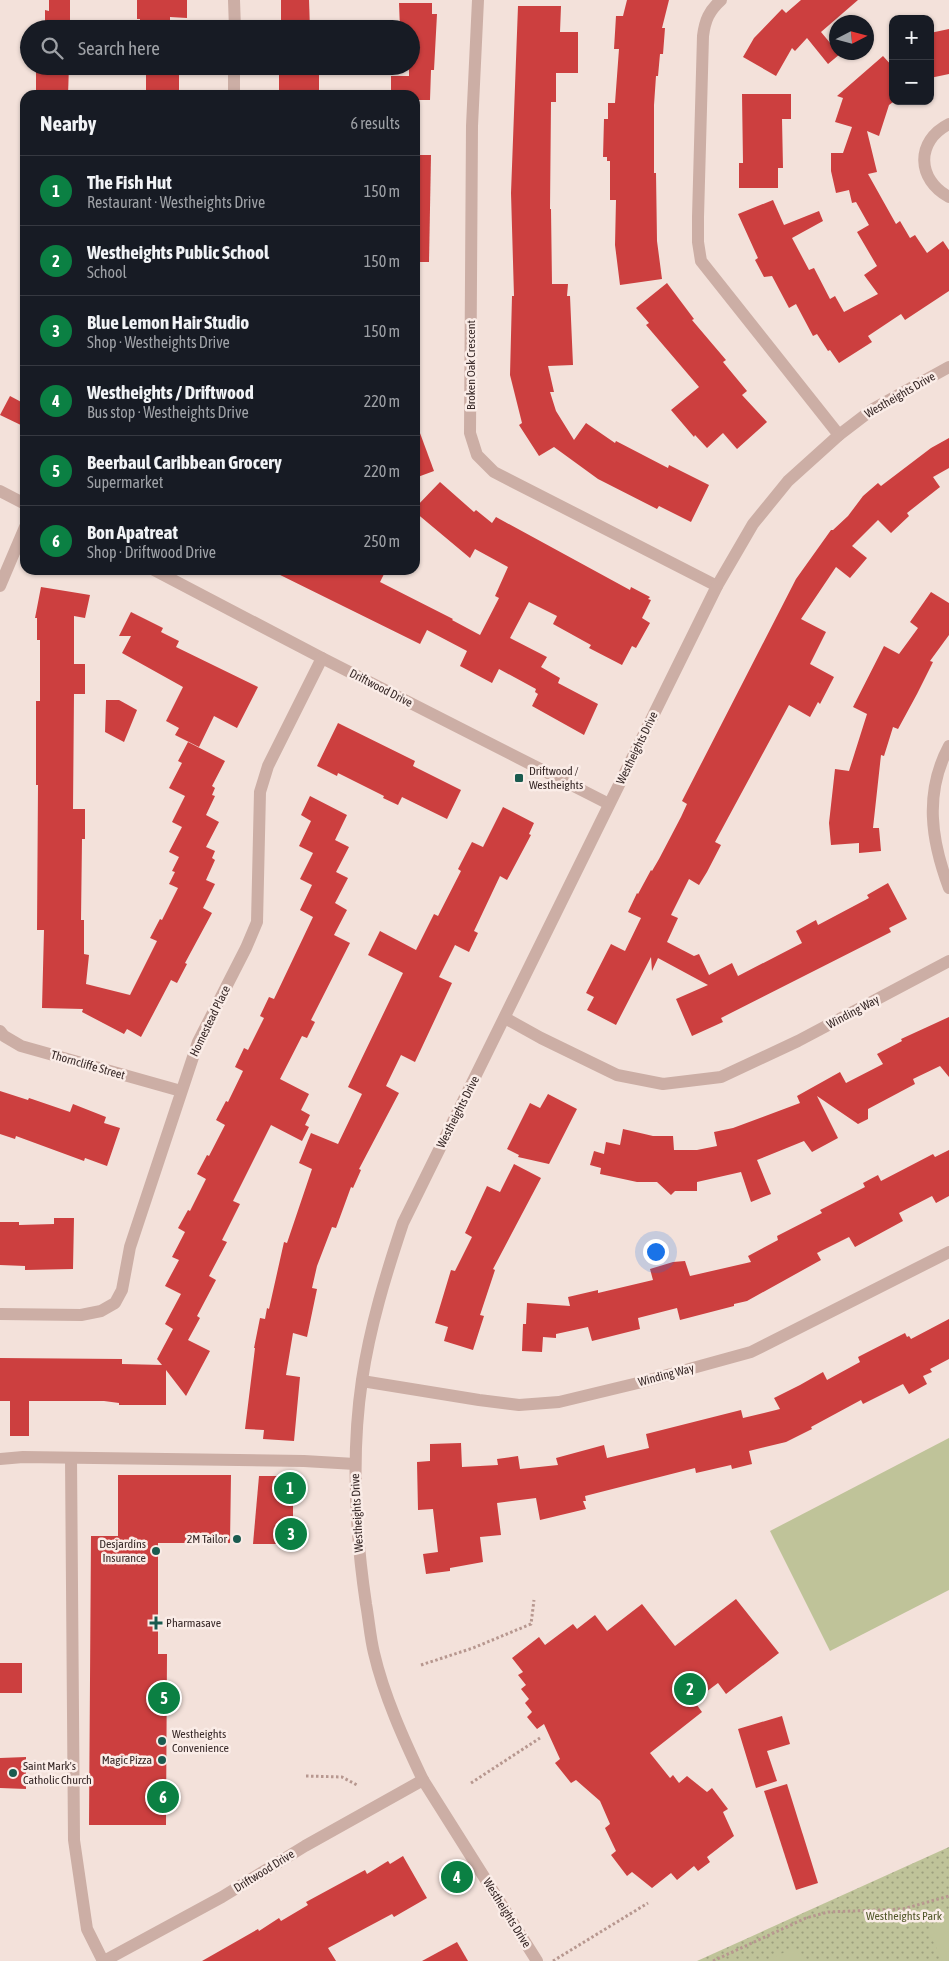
<!DOCTYPE html>
<html lang="en">
<head>
<meta charset="utf-8">
<style>
  :root { --surface:#171b24; --page:#20242c; --text:#f1f3f6; --muted:#9ea1a6; --line:#363941; --accent:#0b8043 }
  body { margin:0; font-family:"Asap Condensed",sans-serif; background:var(--page); color:var(--text) }
  .controls { position:absolute; right:15px; top:15px; display:grid; overflow:hidden; border-radius:10px; box-shadow:0 1px 4px #0004 }
  .controls button { width:45px; height:45px; display:grid; place-items:center; padding:0; border:0; border-bottom:1px solid var(--line); background:var(--surface); color:var(--text); font:25px sans-serif }
  .compass { position:absolute; left:829px; top:15px; width:45px; height:45px; border-radius:50%; background:var(--surface); box-shadow:0 1px 4px #0004; rotate:84deg }
  .you { position:absolute; left:655px; top:1251px; width:18px; height:18px; margin:-12px; border:4px solid #fff; border-radius:50%; background:#1a73e8; box-shadow:0 0 0 8px #1a73e833 }
  .badge { display:grid; place-items:center; width:32px; height:32px; border-radius:50%; background:var(--accent); color:#fff; font-size:16px; font-weight:700 }
  .pin { position:absolute; translate:-50% -50%; border:2px solid #fff; box-shadow:0 1px 5px #0006 }
  .list { margin:0; padding:0; list-style:none }
  h2 { display:flex; justify-content:space-between; align-items:center; height:65px; margin:0; padding:0 20px; font-size:21px }
  h2 small { font-size:16px; font-weight:400; color:var(--muted) }
  .list li { display:grid; grid-template-columns:32px 1fr auto; gap:15px; align-items:center; box-sizing:border-box; height:70px; padding:0 20px; border-top:1px solid var(--line) }
  .list b { display:block; font-size:19px; white-space:nowrap }
  .list p { margin:0; font-size:16px; white-space:nowrap; color:var(--muted) }
  .list em { font-size:16px; font-style:normal; color:var(--muted) }
  .icon { flex:none; width:28px; height:28px; fill:none; stroke:currentColor; stroke-width:2; stroke-linecap:round; stroke-linejoin:round }
  .map { position:relative; flex:none; width:949px; height:1961px; overflow:hidden }
  .search { position:absolute; background:var(--surface); box-shadow:0 1px 4px #0004; left:20px; top:20px; width:400px; height:55px; display:flex; align-items:center; gap:12px; box-sizing:border-box; padding:0 18px; border-radius:28px; color:var(--muted); font-size:19px }
  .panel { position:absolute; background:var(--surface); box-shadow:0 1px 4px #0004; left:20px; top:90px; width:400px; height:485px; border-radius:15px }
  .map>svg:first-child { display:block }
  .grass { fill:url(#grass-dots) }
  .pitch { fill:#bfc399 }
  .building { fill:#cc3f3f }
  .lines { fill:none; stroke-linecap:round; stroke-linejoin:round }
  .path { stroke:#b7978f; stroke-width:3; stroke-dasharray:2.5 2.5; stroke-linecap:butt }
  .minor { stroke:#ccaea5; stroke-width:12 }
  .poi-dot { fill:#1a5b4f; stroke:#faece7; stroke-width:2 }
  .labels { text-anchor:middle; stroke-width:5; stroke-linejoin:round; paint-order:stroke }
  .street-label { font-size:12px; fill:#372827; stroke:#faece7 }
  .poi-label { font-size:12px; fill:#372827; stroke:#faece7; text-anchor:start }
  .park-label { font-size:12px; fill:#515729; stroke:#faece7 }
</style>
</head>
<body>
<div class="map">
<svg width="949" height="1961" viewBox="0 0 949 1961">
  <defs>
    <pattern id="grass-dots" width="8" height="8" patternUnits="userSpaceOnUse" patternTransform="scale(1.25)"><rect width="8" height="8" fill="#bfc399"/><path d="M2 2h.1M6 6h.1" fill="none" stroke="#9c9e7d" stroke-width="1.8" stroke-linecap="round"/></pattern>
  </defs>
  <rect width="100%" height="100%" fill="#f3e1da"/>
  <polygon class="grass" points="949,1847 949,1961 697,1961"/>
  <g class="pitch">
    <polygon points="949,1438 949,1590 830,1651 770,1531"/>
    <polygon points="949,1915 949,1961 943,1961 929,1933 936,1918"/>
    <polygon points="795,1947 802,1961 767,1961"/>
  </g>
  <g class="building">
    <polygon points="49,0 70,0 70,29 45,29 45,10 49,11"/>
    <polygon points="137,0 187,0 187,18 170,17 170,25 140,25 140,19 137,19"/>
    <polygon points="281,0 309,0 310,29 281,29"/>
    <polygon points="627,0 669,0 662,28 665,28 663,54 660,54 658,76 656,76 654,105 654,173 656,173 657,241 662,279 620,285 615,245 616,200 610,200 610,161 607,161 607,157 603,157 604,119 608,119 608,103 615,103 619,49 614,49 616,16 623,16"/>
    <polygon points="801,0 858,0 821,32 836,50 836,52 840,54 828,64 807,38 795,51 792,48 776,76 743,57 754,38 782,9 786,13"/>
    <polygon points="399,3 432,3 432,14 437,14 434,70 431,70 430,100 415,100 415,95 391,95 391,76 409,76 409,66 411,66 411,29 400,29"/>
    <polygon points="518,6 561,6 560,32 578,32 578,73 556,73 556,102 551,102 550,209 551,209 552,284 568,284 567,296 570,296 573,365 548,366 554,392 550,392 556,411 574,440 586,423 615,443 616,441 668,468 669,465 709,485 691,522 659,506 657,509 598,479 554,447 539,456 519,425 522,423 510,375 512,296 514,296 511,193"/>
    <polygon points="949,29 949,74 930,78 930,33"/>
    <polygon points="883,56 893,67 893,102 889,105 879,136 867,131 877,172 868,174 896,224 900,221 910,238 915,235 927,253 943,241 949,250 949,291 905,320 901,314 868,336 872,342 839,363 830,350 828,351 817,334 813,336 796,304 789,308 772,276 764,277 755,260 758,258 738,214 773,200 784,225 819,211 823,221 792,238 809,270 814,268 830,299 835,296 844,312 878,294 864,275 877,266 857,232 869,225 856,202 852,203 849,190 836,193 831,171 831,153 843,153 852,127 835,122 843,98 837,96"/>
    <polygon points="36,66 69,66 68,95 36,95"/>
    <polygon points="146,66 179,66 179,95 149,95 149,91 146,91"/>
    <polygon points="279,73 319,75 319,94 279,93"/>
    <polygon points="742,94 791,94 791,119 782,119 783,168 778,168 778,188 739,188 739,163 743,163"/>
    <polygon points="415,155 431,155 429,262 415,262"/>
    <polygon points="667,283 694,319 692,320 726,360 723,362 747,391 742,395 767,422 737,449 723,433 707,448 695,435 694,437 671,410 699,387 646,325 649,323 636,308"/>
    <polygon points="10,396 25,404 25,427 0,415"/>
    <polygon points="415,425 417,425 434,471 415,478"/>
    <polygon points="949,438 949,468 933,477 940,487 907,513 909,516 891,533 878,520 852,546 867,558 850,578 836,567 801,619 826,632 810,664 834,677 820,704 818,702 810,717 789,705 715,842 721,845 707,872 699,885 689,879 671,915 678,918 667,942 694,956 699,954 709,975 732,963 738,976 802,943 796,931 816,920 818,925 869,898 867,895 888,883 907,919 889,928 891,932 721,1018 723,1022 692,1036 676,999 708,985 658,958 652,971 651,957 616,1025 587,1010 594,997 586,993 611,944 625,951 641,918 628,912 637,893 638,894 651,870 652,871 659,859 681,817 687,804 682,801 796,579 831,530 833,530 848,516 863,496 878,483 881,486 931,448"/>
    <polygon points="440,482 474,512 476,510 492,523 496,517 630,590 631,587 650,597 648,599 651,600 642,618 650,623 636,648 632,646 622,665 589,648 591,645 553,624 557,616 529,602 510,638 547,657 541,667 560,678 558,683 598,704 584,735 532,706 538,694 535,692 536,689 499,669 492,683 460,666 467,651 427,630 420,644 270,570 386,570 380,582 453,619 452,620 480,635 499,598 495,596 508,567 475,549 470,558 415,512 415,508"/>
    <polygon points="41,587 90,595 85,618 74,616 74,664 85,664 85,694 74,694 73,809 85,809 85,839 82,839 81,920 84,920 84,954 89,955 86,984 130,995 157,941 150,938 160,919 162,920 178,888 169,884 175,872 172,871 179,857 169,852 182,827 172,822 185,796 169,788 182,763 178,761 188,742 225,761 212,786 215,788 212,795 215,796 206,815 219,822 206,847 215,851 212,858 215,860 206,880 215,884 203,908 212,913 185,963 187,964 177,983 171,980 141,1037 127,1029 124,1034 82,1012 83,1009 42,1008 44,930 37,930 38,785 36,785 36,701 40,701 40,640 37,640 37,618 35,618"/>
    <polygon points="931,592 949,603 949,635 930,661 933,662 917,694 898,729 893,727 884,756 881,755 873,828 879,828 881,851 859,853 859,843 831,845 829,823 835,769 849,771 867,714 853,707 884,646 899,654 918,628 910,622"/>
    <polygon points="131,612 163,628 161,632 179,641 176,647 258,687 237,728 214,716 199,747 175,735 179,728 166,721 183,687 122,653 131,636 119,636"/>
    <polygon points="106,700 119,700 137,710 124,742 105,732"/>
    <polygon points="338,723 415,761 413,766 461,790 447,819 402,797 398,805 383,798 384,796 338,773 337,776 317,766"/>
    <polygon points="310,796 347,815 335,840 349,847 336,872 348,878 335,903 347,910 334,935 350,943 311,1020 315,1022 307,1038 302,1036 280,1079 309,1094 301,1110 310,1115 305,1125 309,1127 302,1141 271,1125 233,1201 240,1204 222,1240 227,1242 209,1276 216,1280 197,1316 200,1318 188,1340 210,1351 186,1396 166,1370 166,1405 119,1405 119,1403 104,1401 29,1401 29,1436 10,1436 10,1401 0,1401 0,1358 122,1359 122,1364 162,1365 157,1359 173,1329 165,1324 181,1294 165,1286 179,1260 172,1257 185,1232 178,1228 188,1210 190,1211 206,1179 197,1174 207,1155 209,1156 225,1125 216,1120 226,1101 228,1102 243,1071 235,1067 244,1048 248,1050 264,1018 260,1016 269,997 274,999 313,917 300,910 312,885 300,879 313,853 299,846 311,821 301,815"/>
    <polygon points="503,807 534,823 529,834 531,835 507,880 500,876 474,931 478,933 469,952 455,945 439,977 452,983 415,1062 401,1055 386,1086 399,1093 359,1169 361,1170 353,1188 351,1187 336,1228 332,1227 317,1266 312,1288 317,1289 307,1337 293,1333 286,1375 300,1377 294,1441 263,1439 264,1430 245,1429 255,1348 254,1348 260,1318 265,1319 267,1308 269,1309 284,1242 287,1243 312,1169 299,1163 311,1133 338,1144 362,1094 348,1087 403,973 368,955 380,931 416,950 434,914 438,916 461,871 458,869 472,842 483,847"/>
    <polygon points="949,1017 949,1077 940,1066 913,1079 915,1084 868,1109 868,1119 858,1124 817,1096 838,1138 812,1152 804,1141 757,1160 771,1194 751,1202 741,1172 697,1182 697,1191 675,1191 671,1195 657,1182 637,1182 600,1174 601,1168 590,1165 594,1151 604,1154 606,1142 620,1145 623,1129 653,1136 673,1136 674,1150 697,1150 717,1146 714,1132 733,1128 800,1103 797,1096 840,1072 846,1083 883,1064 877,1054 902,1041 901,1039"/>
    <polygon points="0,1091 28,1100 29,1098 70,1112 73,1104 106,1117 104,1123 120,1128 107,1166 85,1158 84,1161 16,1136 15,1139 0,1134"/>
    <polygon points="548,1094 577,1109 549,1164 518,1157 519,1155 507,1149 530,1103 540,1108"/>
    <polygon points="949,1150 949,1196 936,1203 932,1196 899,1213 903,1221 855,1247 849,1237 817,1253 821,1260 747,1301 734,1304 734,1306 680,1320 677,1308 638,1318 640,1329 592,1341 588,1327 556,1334 556,1338 543,1337 542,1352 522,1351 523,1324 526,1324 527,1303 570,1306 568,1297 598,1290 598,1293 653,1280 650,1269 673,1262 685,1261 690,1276 751,1262 748,1256 778,1240 777,1236 822,1213 820,1210 865,1187 863,1183 878,1175 881,1181 933,1154 935,1157"/>
    <polygon points="514,1164 541,1178 493,1269 495,1270 480,1315 484,1316 473,1350 444,1341 448,1327 435,1323 451,1270 455,1271 472,1237 465,1233 479,1203 487,1186 500,1192"/>
    <polygon points="54,1218 74,1218 73,1269 25,1270 25,1266 0,1265 0,1222 19,1222 19,1225 54,1224"/>
    <polygon points="949,1319 949,1359 930,1369 932,1372 923,1376 927,1384 909,1394 903,1384 863,1404 861,1400 811,1427 812,1429 786,1442 749,1451 752,1464 732,1469 731,1465 696,1473 695,1468 585,1496 586,1501 583,1501 586,1509 540,1520 536,1498 497,1503 501,1535 480,1537 483,1562 450,1568 450,1571 426,1574 423,1554 438,1552 433,1509 418,1510 417,1462 430,1461 430,1444 461,1443 462,1467 498,1465 497,1459 518,1456 520,1469 558,1465 556,1458 604,1445 607,1458 649,1448 646,1434 741,1410 743,1418 780,1409 774,1398 800,1385 823,1372 827,1380 860,1362 858,1357 905,1333 907,1337 909,1336 911,1339"/>
    <polygon points="118,1475 231,1475 230,1543 158,1543 158,1654 167,1654 166,1825 89,1825 91,1536 118,1536"/>
    <polygon points="259,1476 293,1476 293,1544 253,1544"/>
    <polygon points="736,1599 779,1653 726,1694 718,1683 694,1701 702,1712 650,1753 670,1778 673,1775 679,1783 687,1776 707,1792 712,1788 728,1809 723,1812 734,1836 707,1857 710,1862 698,1871 694,1866 677,1880 671,1873 652,1888 632,1872 627,1876 611,1855 616,1851 605,1828 610,1824 600,1801 576,1780 571,1783 555,1763 560,1759 544,1724 537,1729 527,1717 532,1712 525,1703 529,1699 521,1689 526,1685 518,1675 523,1672 512,1658 539,1637 545,1645 573,1624 577,1629 595,1615 607,1631 642,1604 675,1646"/>
    <rect x="0" y="1663" width="22" height="30"/>
    <polygon points="782,1716 790,1744 767,1751 777,1781 756,1788 738,1729"/>
    <polygon points="26,1757 26,1789 0,1788 0,1758"/>
    <polygon points="787,1784 818,1883 796,1890 764,1791"/>
    <polygon points="403,1856 427,1898 394,1917 392,1914 328,1948 336,1961 202,1961 258,1929 259,1931 279,1918 281,1921 308,1905 306,1902 365,1870 367,1874 388,1861 390,1864"/>
    <polygon points="457,1942 468,1961 422,1961"/>
  </g>
  <g class="lines">
    <g class="path">
      <polyline points="421,1665 473,1648 531,1624 534,1600"/>
      <polyline points="306,1776 342,1777 357,1785"/>
      <polyline points="471,1783 540,1738"/>
      <polyline points="553,1961 648,1903"/>
      <polyline points="713,1961 806,1918 828,1912 903,1909 949,1896"/>
    </g>
    <g class="minor">
      <polyline points="234,0 235,29"/>
      <polyline points="478,0 472,126 470,433 477,455 494,472 717,586"/>
      <path d="M721 0C709 11 705 20 703 36L698 217V242L701 261 839 435"/>
      <polyline points="234,95 234,66"/>
      <path d="M949 124C915 141 917 180 949 197"/>
      <polyline points="0,491 25,504"/>
      <polyline points="154,570 322,658 609,804"/>
      <polyline points="0,586 25,527"/>
      <path d="M949 746C924 793 931 840 949 888"/>
      <polyline points="505,1018 541,1038 617,1075 663,1084 721,1077 798,1041 949,961"/>
      <polyline points="0,1031 4,1036 21,1046 181,1091"/>
      <polyline points="0,1314 81,1315 101,1311 115,1303 122,1290 130,1247 198,1042 246,948 257,922 260,792 268,766 322,658"/>
      <polyline points="362,1381 479,1400 519,1405 559,1402 642,1382 751,1352 949,1252"/>
      <polyline points="71,1458 74,1840 87,1929 103,1961"/>
      <polyline points="0,1459 23,1457 304,1461 355,1464"/>
      <polyline points="104,1961 222,1897 305,1846 423,1780"/>
      <path d="M537 1961 423 1780C404 1740 384 1696 374 1653 370 1637 369 1620 366 1604 355 1530 351 1454 362 1380 370 1326 386 1274 403 1223L717 586 753 524 788 481 839 435 873 409 949 367"/>
    </g>
  </g>
  <g class="poi-dot">
    <rect x="514" y="773" width="10" height="10" rx="2.5"/>
    <circle cx="237" cy="1539" r="5"/>
    <circle cx="156" cy="1551" r="5"/>
    <path d="M153.5 1615.5h5v5h5v5h-5v5h-5v-5h-5v-5h5z"/>
    <circle cx="162" cy="1741" r="5"/>
    <circle cx="162" cy="1760" r="5"/>
    <circle cx="13" cy="1773" r="5"/>
  </g>
  <g class="labels">
    <g class="street-label">
      <text transform="translate(471 365) rotate(-90)" y="4">Broken Oak Crescent</text>
      <text transform="translate(900 395) rotate(-30)" y="4">Westheights Drive</text>
      <text transform="translate(381 688) rotate(27)" y="4">Driftwood Drive</text>
      <text transform="translate(637 748) rotate(-64)" y="4">Westheights Drive</text>
      <text transform="translate(853 1012) rotate(-28)" y="4">Winding Way</text>
      <text transform="translate(210 1021) rotate(-64)" y="4">Homestead Place</text>
      <text transform="translate(88 1065) rotate(16)" y="4">Thorncliffe Street</text>
      <text transform="translate(458 1112) rotate(-63)" y="4">Westheights Drive</text>
      <text transform="translate(666 1375) rotate(-15)" y="4">Winding Way</text>
      <text transform="translate(357 1513) rotate(-93)" y="4">Westheights Drive</text>
      <text transform="translate(264 1871) rotate(-32)" y="4">Driftwood Drive</text>
      <text transform="translate(507 1913) rotate(58)" y="4">Westheights Drive</text>
    </g>
    <g class="poi-label">
      <text x="529" y="775">Driftwood /<tspan x="529" dy="14">Westheights</tspan></text>
      <text x="227" y="1543" text-anchor="end">2M Tailor</text>
      <text x="146" y="1548" text-anchor="end">Desjardins<tspan x="146" dy="14">Insurance</tspan></text>
      <text x="166" y="1627">Pharmasave</text>
      <text x="172" y="1738">Westheights<tspan x="172" dy="14">Convenience</tspan></text>
      <text x="152" y="1764" text-anchor="end">Magic Pizza</text>
      <text x="23" y="1770">Saint Mark's<tspan x="23" dy="14">Catholic Church</tspan></text>
    </g>
    <g class="park-label">
      <text x="904" y="1920">Westheights Park</text>
    </g>
  </g>
</svg>
<div class="controls">
<button>+</button>
<button>−</button>
</div>
<svg class="compass" viewBox="-18 -18 36 36"><path d="M0-13l5 13h-10z" fill="#e53935"/><path d="M0 13l5-13h-10z" fill="#9ea1a6"/></svg>
<div class="you"></div>
<div class="pin badge" style="left:290px;top:1488px">1</div>
<div class="pin badge" style="left:690px;top:1689px">2</div>
<div class="pin badge" style="left:291px;top:1534px">3</div>
<div class="pin badge" style="left:457px;top:1877px">4</div>
<div class="pin badge" style="left:164px;top:1698px">5</div>
<div class="pin badge" style="left:163px;top:1797px">6</div>
<div class="search"><svg class="icon" aria-label="search" viewBox="0 0 24 24"><circle cx="10" cy="10" r="6"/><path d="M15 15l6 6"/></svg>Search here</div>
<section class="panel">
<h2>Nearby<small>6 results</small></h2>
<ul class="list">
<li><span class="badge">1</span><div><b>The Fish Hut</b><p>Restaurant · Westheights Drive</p></div><em>150 m</em></li>
<li><span class="badge">2</span><div><b>Westheights Public School</b><p>School</p></div><em>150 m</em></li>
<li><span class="badge">3</span><div><b>Blue Lemon Hair Studio</b><p>Shop · Westheights Drive</p></div><em>150 m</em></li>
<li><span class="badge">4</span><div><b>Westheights / Driftwood</b><p>Bus stop · Westheights Drive</p></div><em>220 m</em></li>
<li><span class="badge">5</span><div><b>Beerbaul Caribbean Grocery</b><p>Supermarket</p></div><em>220 m</em></li>
<li><span class="badge">6</span><div><b>Bon Apatreat</b><p>Shop · Driftwood Drive</p></div><em>250 m</em></li>
</ul>
</section>
</div>
</body>
</html>
